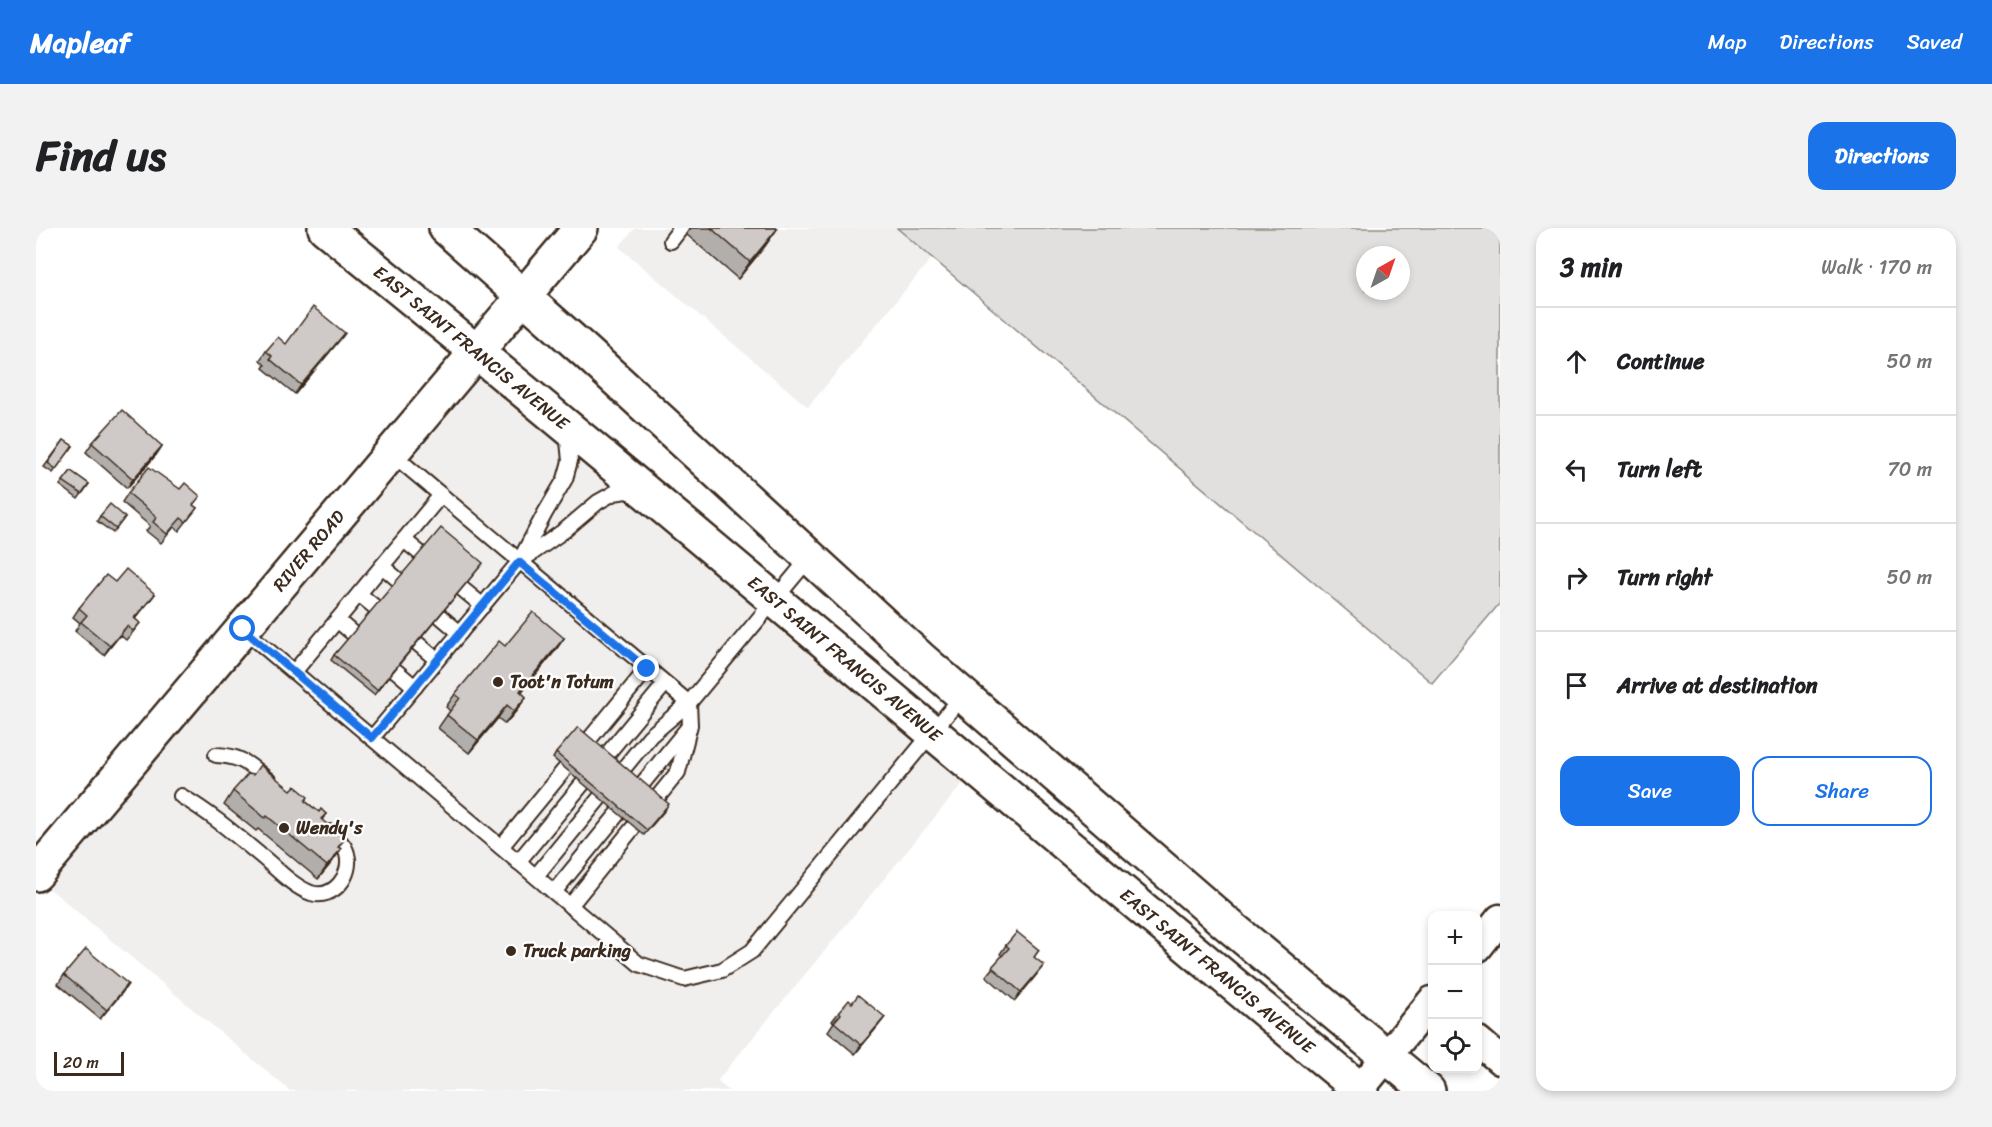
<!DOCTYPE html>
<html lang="en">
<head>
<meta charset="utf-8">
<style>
  :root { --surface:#fff; --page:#f2f2f2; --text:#202124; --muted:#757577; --line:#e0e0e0; --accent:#1a73e8 }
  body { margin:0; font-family:Sriracha,sans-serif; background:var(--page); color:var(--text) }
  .controls { position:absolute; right:18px; bottom:18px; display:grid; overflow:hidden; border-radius:12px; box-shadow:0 3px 9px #0003 }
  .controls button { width:54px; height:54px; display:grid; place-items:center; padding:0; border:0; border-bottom:2px solid var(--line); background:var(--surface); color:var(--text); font:30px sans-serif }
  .compass { position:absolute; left:1320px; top:18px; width:54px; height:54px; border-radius:50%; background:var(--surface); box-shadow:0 3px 9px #0003; rotate:40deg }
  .scale { position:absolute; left:18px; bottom:15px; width:70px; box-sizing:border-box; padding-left:6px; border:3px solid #3b2a1e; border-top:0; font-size:16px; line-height:21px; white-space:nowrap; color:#3b2a1e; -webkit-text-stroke:4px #fff; paint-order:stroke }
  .stop { position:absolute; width:18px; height:18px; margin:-14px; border:4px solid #1a73e8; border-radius:50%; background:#fff }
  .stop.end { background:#1a73e8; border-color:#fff; box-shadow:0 2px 6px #0008 }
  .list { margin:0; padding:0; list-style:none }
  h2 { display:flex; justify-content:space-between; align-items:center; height:78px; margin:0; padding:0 24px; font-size:26px }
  h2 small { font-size:20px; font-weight:400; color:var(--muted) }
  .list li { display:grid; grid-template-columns:39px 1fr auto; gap:18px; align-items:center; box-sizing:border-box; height:108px; padding:0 24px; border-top:2px solid var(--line) }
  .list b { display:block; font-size:22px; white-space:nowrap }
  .list em { font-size:20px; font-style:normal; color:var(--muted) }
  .actions { display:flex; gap:12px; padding:18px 24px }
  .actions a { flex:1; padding:14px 0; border:2px solid var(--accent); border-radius:18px; text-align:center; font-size:21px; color:var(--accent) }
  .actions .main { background:var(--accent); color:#fff }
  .icon { flex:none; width:33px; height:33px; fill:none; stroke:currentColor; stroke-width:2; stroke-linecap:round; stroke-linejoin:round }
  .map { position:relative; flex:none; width:1464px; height:863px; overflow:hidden; border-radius:18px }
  header { display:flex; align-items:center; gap:36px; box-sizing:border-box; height:84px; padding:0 30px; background:var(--accent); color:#fff }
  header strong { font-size:28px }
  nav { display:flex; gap:33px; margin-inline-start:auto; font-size:21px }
  .intro { display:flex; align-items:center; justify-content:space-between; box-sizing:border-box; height:144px; padding:0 36px }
  h1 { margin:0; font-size:42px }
  .button { padding:15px 27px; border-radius:18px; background:var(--accent); color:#fff; font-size:21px; font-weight:700 }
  main { display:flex; gap:36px; padding:0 36px }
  aside { flex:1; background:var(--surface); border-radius:18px; box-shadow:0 3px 9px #0003 }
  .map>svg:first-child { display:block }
  .built { fill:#f1efee }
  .green { fill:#e2e0de; stroke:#8e857e; stroke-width:1.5; fill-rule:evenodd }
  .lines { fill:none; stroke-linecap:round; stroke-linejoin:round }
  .service-casing { stroke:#3b2a1e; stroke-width:18 }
  .minor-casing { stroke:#3b2a1e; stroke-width:33 }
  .primary-casing { stroke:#3b2a1e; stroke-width:38 }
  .trunk-casing { stroke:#3b2a1e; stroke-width:38 }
  .service { stroke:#fff; stroke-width:14 }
  .minor { stroke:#fff; stroke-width:28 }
  .primary { stroke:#fff; stroke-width:33 }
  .trunk { stroke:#fff; stroke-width:33 }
  .wall { fill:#b2aeab; stroke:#3b2a1e; stroke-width:1.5 }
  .shaded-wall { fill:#918d8b; stroke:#3b2a1e; stroke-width:1.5 }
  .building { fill:#cfcac7; stroke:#3b2a1e; stroke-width:1.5 }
  .route { stroke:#1a73e8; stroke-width:8 }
  .poi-dot { fill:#3b2a1e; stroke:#fff; stroke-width:2 }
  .labels { text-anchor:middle; stroke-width:4.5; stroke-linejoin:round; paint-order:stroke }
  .street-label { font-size:18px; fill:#3b2a1e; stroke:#fff }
  .poi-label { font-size:18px; font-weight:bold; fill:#3b2a1e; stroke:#fff; text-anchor:start }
</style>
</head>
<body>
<header>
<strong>Mapleaf</strong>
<nav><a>Map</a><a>Directions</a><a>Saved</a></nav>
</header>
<div class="intro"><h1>Find us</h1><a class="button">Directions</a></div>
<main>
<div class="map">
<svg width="1464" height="863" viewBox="0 0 1464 863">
  <rect width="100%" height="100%" fill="#fff"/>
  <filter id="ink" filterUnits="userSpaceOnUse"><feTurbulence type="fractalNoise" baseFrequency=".0167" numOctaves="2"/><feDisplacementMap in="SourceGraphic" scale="12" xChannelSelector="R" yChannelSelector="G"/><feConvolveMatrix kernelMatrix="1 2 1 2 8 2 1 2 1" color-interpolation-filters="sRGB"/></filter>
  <g filter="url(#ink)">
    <g class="built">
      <polygon points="599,0 861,0 896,30 772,179 583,19"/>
      <polygon points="448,142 933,548 681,853 693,863 254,863 7,655"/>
    </g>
    <path class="green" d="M861 0H1464V375L1396 455ZM1329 27H1365V63H1329Z"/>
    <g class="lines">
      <g class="service-casing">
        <g id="service">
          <polyline points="635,13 645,0"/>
          <polyline points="355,225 653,475 774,329"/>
          <polyline points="368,312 396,335"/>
          <polyline points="485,333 529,302 562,274 578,265 602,261"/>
          <polyline points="346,338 374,362"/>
          <polyline points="413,350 447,378"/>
          <polyline points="323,366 351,389"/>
          <polyline points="391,377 424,405"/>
          <polyline points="301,392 329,416"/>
          <polyline points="207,401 603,736 648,751 686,742 716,723 927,467"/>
          <polyline points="368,404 401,432"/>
          <polyline points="346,431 379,459"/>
          <polyline points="258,444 405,267"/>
          <polyline points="336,510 483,334 509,285 529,251 534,233 531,203"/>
          <path d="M180 527C207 528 213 537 233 553"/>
          <path d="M145 568C176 586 202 609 230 632 243 643 258 659 275 665 297 672 317 647 311 626 309 616 300 610 294 604"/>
          <polyline points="465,619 611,441"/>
          <polyline points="482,634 629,456"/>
          <polyline points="500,648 614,508 653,475"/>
          <polyline points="518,664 651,501"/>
          <polyline points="534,678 642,544 654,497 653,475"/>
        </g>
      </g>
      <g class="minor-casing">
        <g id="minor">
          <polyline points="1442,719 1464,691"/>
          <polyline points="1442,813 1464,832"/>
          <polyline points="1324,861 1396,773"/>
        </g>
      </g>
      <g class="primary-casing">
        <g id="primary">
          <path id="s1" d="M0 646 545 0"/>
        </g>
      </g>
      <g class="trunk-casing">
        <g id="trunk">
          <path id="s2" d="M289 0C638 283 979 577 1326 863"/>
          <polyline points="410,0 550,124 884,430 1190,695 1392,863"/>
        </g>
      </g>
      <use href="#service" class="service"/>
      <use href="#minor" class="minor"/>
      <use href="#primary" class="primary"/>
      <use href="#trunk" class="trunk"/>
    </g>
    <g class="wall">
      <polygon points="655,0 740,0 741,1 729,18 702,51 650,6"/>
      <polygon points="309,105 302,114 259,166 227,140 229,137 224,132 230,123 250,116"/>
      <polygon points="28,212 37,218 17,245 8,239"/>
      <polygon points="56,215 126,218 120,227 91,260 50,224"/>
      <polygon points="35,243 53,256 42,271 24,257"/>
      <polygon points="92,265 158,278 161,280 143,303 138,299 125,315 110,303 114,298 86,274"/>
      <polygon points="64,288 89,289 77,305 61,293"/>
      <polygon points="447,335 338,467 295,432 298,427"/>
      <polygon points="79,354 119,366 99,391 104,395 97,404 90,412 84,407 68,427 39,403 44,395 37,389 43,380"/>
      <polygon points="528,410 519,423 485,464 490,469 481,482 469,496 462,490 433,525 402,500 414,483 410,479 419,466 469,418"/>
      <polygon points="520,525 630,581 608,607 517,530"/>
      <polygon points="197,563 269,573 283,584 290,586 286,592 303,619 305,621 296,634 282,651 222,601 220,603 188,577"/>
      <polygon points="970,717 1003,722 998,729 1001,746 979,773 950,748 966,728 964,726"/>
      <polygon points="28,747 92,756 64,791 22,756"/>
      <polygon points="816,775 849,789 842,798 819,826 792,803 798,794 796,793 803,784"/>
    </g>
    <g class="shaded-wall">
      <polygon points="741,1 729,18 702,51 714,34"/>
      <polygon points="309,105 302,114 259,166 265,157"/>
      <polygon points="126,218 120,227 91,260 97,251"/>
      <polygon points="119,366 112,375 92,399 98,390"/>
      <polygon points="91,398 84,407 68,427 74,418"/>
      <polygon points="528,410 519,423 475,477 484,463"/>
      <polygon points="490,469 481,482 469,496 478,483"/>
      <polygon points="471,477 462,490 433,525 442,512"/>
      <polygon points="305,621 296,634 282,651 291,638"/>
      <polygon points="1008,737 1001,746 979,773 985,764"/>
      <polygon points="92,756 86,765 64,791 71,782"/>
      <polygon points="849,789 842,798 819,826 825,817"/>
    </g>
    <g class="building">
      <polygon points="675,0 740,0 741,1 714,34"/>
      <polygon points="277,79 309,105 265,157 234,131 236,128 230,123 242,109 250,116"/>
      <polygon points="86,182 126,218 97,251 56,215"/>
      <polygon points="28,212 37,218 20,241 12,235"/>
      <polygon points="113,239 144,261 149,255 164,268 157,277 161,280 150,294 145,290 131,306 117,294 121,289 92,265"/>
      <polygon points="35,243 53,256 46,266 27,253"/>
      <polygon points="74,276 89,289 80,301 64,288"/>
      <polygon points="405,300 447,335 341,462 298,427"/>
      <polygon points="90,341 119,366 98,390 104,395 97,403 91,398 74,418 45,394 51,387 43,380 70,347 79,354"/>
      <polygon points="497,384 528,410 484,463 490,469 478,483 471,477 442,512 411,487 424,470 419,466 463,413 469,418"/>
      <polygon points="542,499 633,576 611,602 520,525"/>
      <polygon points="224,537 255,562 259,558 272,569 269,573 283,584 285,581 290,586 285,591 309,611 302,619 305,621 291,638 231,588 229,590 197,563 212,546 217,547"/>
      <polygon points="981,704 1003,722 998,729 1008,737 985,764 956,739 973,720 970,717"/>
      <polygon points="50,721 92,756 71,782 28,747"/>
      <polygon points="822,767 849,789 825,817 798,794 805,786 803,784 813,772 816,775"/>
    </g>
  </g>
  <g class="lines" filter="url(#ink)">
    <polyline class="route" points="207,401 336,510 483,334 611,441"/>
  </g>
  <g class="poi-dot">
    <circle cx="462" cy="454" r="6"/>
    <circle cx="248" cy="600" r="6"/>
    <circle cx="475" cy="723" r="6"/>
  </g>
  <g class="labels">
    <g class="street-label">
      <text dy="6" stroke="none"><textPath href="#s2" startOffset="189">EAST SAINT FRANCIS AVENUE</textPath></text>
      <text dy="6" stroke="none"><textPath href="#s1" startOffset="423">RIVER ROAD</textPath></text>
      <text dy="6" stroke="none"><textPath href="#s2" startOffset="675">EAST SAINT FRANCIS AVENUE</textPath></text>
      <text dy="6" stroke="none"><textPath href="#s2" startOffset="1161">EAST SAINT FRANCIS AVENUE</textPath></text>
    </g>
    <g class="poi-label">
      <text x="474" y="460">Toot'n Totum</text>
      <text x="260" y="606">Wendy's</text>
      <text x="487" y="729">Truck parking</text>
    </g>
  </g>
</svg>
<div class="controls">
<button>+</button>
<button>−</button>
<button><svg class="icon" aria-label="locate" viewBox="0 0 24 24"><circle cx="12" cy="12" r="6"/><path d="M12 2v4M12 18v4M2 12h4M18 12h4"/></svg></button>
</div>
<svg class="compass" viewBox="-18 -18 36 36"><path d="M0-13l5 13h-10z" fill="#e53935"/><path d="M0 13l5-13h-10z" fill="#757577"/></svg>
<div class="scale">20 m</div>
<div class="stop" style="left:207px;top:401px"></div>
<div class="stop end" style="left:611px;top:441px"></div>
</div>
<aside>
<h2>3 min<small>Walk · 170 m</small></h2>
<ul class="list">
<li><svg class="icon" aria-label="ahead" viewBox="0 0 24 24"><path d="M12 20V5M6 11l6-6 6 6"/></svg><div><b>Continue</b></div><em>50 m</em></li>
<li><svg class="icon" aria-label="left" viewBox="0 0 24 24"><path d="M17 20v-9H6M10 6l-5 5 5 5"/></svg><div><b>Turn left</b></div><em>70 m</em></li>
<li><svg class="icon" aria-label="right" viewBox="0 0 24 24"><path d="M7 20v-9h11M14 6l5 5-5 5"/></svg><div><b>Turn right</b></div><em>50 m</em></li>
<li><svg class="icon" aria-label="arrive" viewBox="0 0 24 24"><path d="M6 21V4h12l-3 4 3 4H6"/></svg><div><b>Arrive at destination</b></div></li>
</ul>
<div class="actions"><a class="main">Save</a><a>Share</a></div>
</aside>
</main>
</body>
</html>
